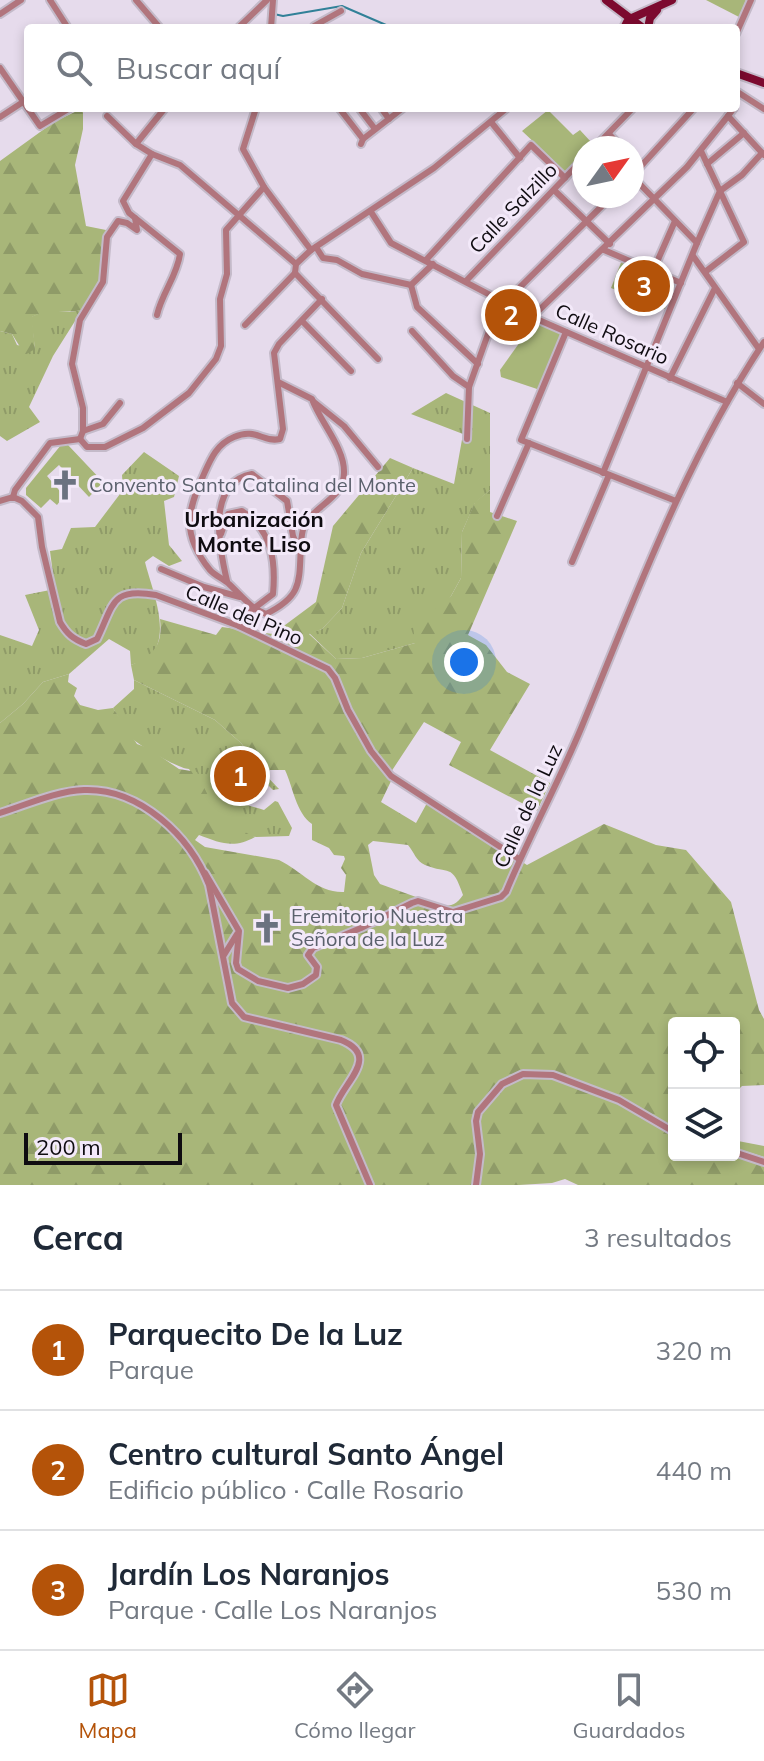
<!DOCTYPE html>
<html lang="es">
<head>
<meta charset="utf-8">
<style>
  :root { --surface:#fff; --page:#f2f2f3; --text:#1f2937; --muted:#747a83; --line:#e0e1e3; --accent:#b45309 }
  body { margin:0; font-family:Mulish,sans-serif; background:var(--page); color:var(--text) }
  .controls { position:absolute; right:24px; bottom:24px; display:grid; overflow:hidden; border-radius:8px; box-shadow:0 4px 12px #0003 }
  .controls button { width:72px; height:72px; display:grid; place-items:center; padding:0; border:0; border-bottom:2px solid var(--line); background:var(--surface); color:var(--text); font:40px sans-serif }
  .compass { position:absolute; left:572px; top:136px; width:72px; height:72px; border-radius:50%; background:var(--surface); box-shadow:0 4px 12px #0003; rotate:57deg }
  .scale { position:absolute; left:24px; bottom:20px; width:158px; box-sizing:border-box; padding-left:8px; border:4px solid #0f0c11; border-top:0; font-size:22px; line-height:28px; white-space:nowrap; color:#0f0c11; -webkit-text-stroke:6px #f3e9f9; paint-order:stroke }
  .you { position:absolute; left:464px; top:662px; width:28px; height:28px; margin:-20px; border:6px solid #fff; border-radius:50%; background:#1a73e8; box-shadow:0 0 0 12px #1a73e833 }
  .badge { display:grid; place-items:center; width:52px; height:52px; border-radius:50%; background:var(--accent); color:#fff; font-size:26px; font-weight:700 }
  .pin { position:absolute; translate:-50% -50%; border:4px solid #fff; box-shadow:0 2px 8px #0006 }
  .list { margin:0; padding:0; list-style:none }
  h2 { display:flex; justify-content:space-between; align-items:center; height:104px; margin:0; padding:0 32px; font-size:34px }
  h2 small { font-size:26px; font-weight:400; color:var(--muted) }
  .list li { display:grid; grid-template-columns:52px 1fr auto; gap:24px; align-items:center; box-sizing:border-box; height:120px; padding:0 32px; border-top:2px solid var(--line) }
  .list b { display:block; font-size:30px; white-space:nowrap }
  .list p { margin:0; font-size:26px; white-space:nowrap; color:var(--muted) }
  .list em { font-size:26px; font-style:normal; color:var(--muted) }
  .icon { flex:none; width:44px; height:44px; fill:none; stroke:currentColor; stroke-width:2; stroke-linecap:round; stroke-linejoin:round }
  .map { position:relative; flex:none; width:764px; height:1185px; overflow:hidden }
  .search { position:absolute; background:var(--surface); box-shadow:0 4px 12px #0003; left:24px; right:24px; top:24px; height:88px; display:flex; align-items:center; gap:20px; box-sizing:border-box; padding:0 28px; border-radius:8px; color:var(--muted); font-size:30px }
  .sheet { height:464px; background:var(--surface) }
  nav { display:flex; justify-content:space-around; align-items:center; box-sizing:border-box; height:112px; border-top:2px solid var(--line); background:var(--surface); font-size:22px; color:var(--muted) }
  nav a { display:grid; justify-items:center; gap:4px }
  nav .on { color:var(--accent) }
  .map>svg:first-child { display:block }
  .grass { fill:url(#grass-tufts) }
  .forest { fill:url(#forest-firs); fill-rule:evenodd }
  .green { fill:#a8b679 }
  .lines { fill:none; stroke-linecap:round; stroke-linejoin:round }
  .stream { stroke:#318198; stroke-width:2 }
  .minor-casing { stroke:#c4bac9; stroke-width:10 }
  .major-casing { stroke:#c4bac9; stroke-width:12 }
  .minor { stroke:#b1757d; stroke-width:6 }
  .major { stroke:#7c0a2f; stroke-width:8 }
  .labels { text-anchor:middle; stroke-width:6; stroke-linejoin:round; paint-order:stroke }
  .street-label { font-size:20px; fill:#0f0c11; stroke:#f3e9f9 }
  .worship-label { font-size:20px; fill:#5b616d; stroke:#f3e9f9; text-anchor:start }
  .neighbourhood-label { font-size:22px; font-weight:bold; fill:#0f0c11; stroke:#f3e9f9 }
</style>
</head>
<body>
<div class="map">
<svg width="764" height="1185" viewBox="0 0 764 1185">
  <defs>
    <pattern id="grass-tufts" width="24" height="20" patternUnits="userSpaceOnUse" patternTransform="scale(2)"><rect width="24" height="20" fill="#a8b679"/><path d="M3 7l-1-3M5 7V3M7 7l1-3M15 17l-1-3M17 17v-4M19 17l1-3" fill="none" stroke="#8f9b68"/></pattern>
    <pattern id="forest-firs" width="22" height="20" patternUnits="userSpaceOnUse" patternTransform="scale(2)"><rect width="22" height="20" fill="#a8b679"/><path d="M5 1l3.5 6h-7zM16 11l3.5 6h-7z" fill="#8f9b68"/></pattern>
  </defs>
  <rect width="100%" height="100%" fill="#e6dbec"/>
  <g class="grass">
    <polygon points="47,310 70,312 82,310 53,356 29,407 40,422 7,441 0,436 0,331 12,334 17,345 35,349 31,317"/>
    <polygon points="446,393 490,413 490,490 475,503 462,532 461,578 451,596 415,643 362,658 336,659 309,633 322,629 342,608 361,553 413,468 454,484 463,434 411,414"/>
    <path d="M144 452 179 476 174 497 164 501 169 545 182 561 169 566 153 556 145 562C151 587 173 636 149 657 145 661 136 663 131 665L130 651 109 639 69 674 43 682 23 704 0 723V635L32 646 39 630 25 595 50 590 54 582 50 551 62 549 71 528 95 527 123 490 122 475Z"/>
    <path d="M134 680 215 720 241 743 256 765 279 789 273 790 265 782 256 786C240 783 227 773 212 785 218 802 248 804 264 810L275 801 278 802 292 828 289 836C278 836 267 837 256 837 227 836 203 790 189 769 179 769 135 744 129 735 123 727 119 717 113 708L134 689Z"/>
  </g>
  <g class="forest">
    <path d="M83 108V129L75 165 86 226 106 230 100 281 82 310C63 314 51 308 32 317L35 349 25 355 12 334 0 331V161L54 122Z"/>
    <path d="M390 458 413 468 361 553 342 608 322 629 309 634 336 659 362 658 415 643 413 625 451 596 461 578 462 532 475 502 490 490V512L517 521 468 635 486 645 507 672 530 684 490 750 550 783 537 811 449 765 461 742 424 722 391 772 392 779 381 802 416 823 427 803 527 865 604 824 656 845 686 850 731 902 759 1010 764 1019V1085L742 1086 738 1090 740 1091 736 1157 764 1166V1185H578L565 1179 552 1183 519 1185H0V723L23 704 43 682 69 674 68 682 77 688 74 696 80 705 98 710 113 708 137 744 148 748 179 769 197 772C212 806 220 821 255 837 234 849 220 843 199 835L195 840 205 847 279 860C302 871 317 893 344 892L346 875 341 868 345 859 344 856 334 855 329 848 312 840V824C296 813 293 787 285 770H270L265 773 241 743 215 720 134 680 131 665C154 655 163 645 160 619L216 635 222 627 273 634 316 602 333 526ZM373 841 408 845C414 852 416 861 425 865 449 875 452 862 463 895 457 904 452 906 441 906L380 884 374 875 368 845ZM674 1023H734V1155H674Z"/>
  </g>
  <g class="green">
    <polygon points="706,0 746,0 739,17"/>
    <polygon points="548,110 573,135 580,130 591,142 584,148 584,158 567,173 522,131"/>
    <polygon points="622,260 677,284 665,309 611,288"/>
    <polygon points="535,321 563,335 540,390 501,377 500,370"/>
    <polygon points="61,445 68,445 103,482 89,497 59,465 47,476 64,496 57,505 50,499 41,508 26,495 26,488"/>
    <polygon points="738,1141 764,1146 764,1157 738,1149"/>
  </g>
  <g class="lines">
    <polyline class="stream" points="274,14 283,16 342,6 393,28"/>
    <g class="minor-casing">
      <g id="minor">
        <polyline points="50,0 68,28"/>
        <polyline points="136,0 160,28"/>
        <polyline points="0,14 21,0"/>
        <polyline points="314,26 341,11"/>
        <polyline points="238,28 267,0"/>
        <polyline points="271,28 273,0"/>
        <polyline points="736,34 751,0"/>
        <polyline points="0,68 40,126 70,108"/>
        <polyline points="736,91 764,109"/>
        <polyline points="256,108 243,149 264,187 311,250"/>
        <polyline points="339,108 363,139 361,144"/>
        <polyline points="359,108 375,129"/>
        <polyline points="381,108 389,119"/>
        <polyline points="734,108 728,116 764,155"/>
        <polyline points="107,116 136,144 152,154 180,165 296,264"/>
        <polyline points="0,117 23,102"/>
        <polyline points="491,122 520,158"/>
        <polyline points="609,134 622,148"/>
        <polyline points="363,139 403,108"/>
        <polyline points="136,144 165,108"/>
        <polyline points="594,148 633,108"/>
        <polyline points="701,151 744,242 705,272"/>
        <path d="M152 154 123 201 129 213 180 254C177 276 162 293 157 315"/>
        <polyline points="707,164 744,133"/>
        <polyline points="632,176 697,243"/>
        <polyline points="632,176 694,108"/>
        <polyline points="554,190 610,244"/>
        <polyline points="371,212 391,243 532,317 727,402"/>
        <polyline points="316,247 323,258 337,260 362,274 411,285"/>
        <polyline points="604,250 681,283"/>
        <polyline points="693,256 759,349"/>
        <polyline points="426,260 531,145 565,178"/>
        <polyline points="653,271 675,221"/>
        <polyline points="295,273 378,359"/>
        <polyline points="466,281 584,158"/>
        <polyline points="411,285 417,307 478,364"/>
        <polyline points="411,285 433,264"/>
        <polyline points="532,317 687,167 728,116"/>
        <polyline points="302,321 351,371"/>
        <polyline points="245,325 295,273 296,264 311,250 434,168 507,108"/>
        <polyline points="412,331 453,376 469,387"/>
        <polyline points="566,332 521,440 676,501"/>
        <polyline points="670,378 715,288"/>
        <path d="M278 382 312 399C320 422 345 448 344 473 344 496 318 505 308 520 302 528 302 534 301 543 299 582 303 596 266 614 250 608 242 596 229 584 223 578 215 576 210 570 181 534 187 511 204 474 211 458 217 444 234 437 256 427 263 443 280 439L283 429 274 353 279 344 322 299"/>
        <polyline points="737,383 764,404"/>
        <polyline points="314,402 344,426 378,467"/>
        <polyline points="83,431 103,424 120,403"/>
        <polyline points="80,439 83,431 83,408 72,364 80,320 103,282 107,237 118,221 127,223 137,230 135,218"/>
        <polyline points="467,439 469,387 493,320 501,306 612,196"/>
        <polyline points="603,473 697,243 720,191 742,175 762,153"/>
        <polyline points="13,497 15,490 50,443 80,439 87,447 105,447 143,428 189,393 216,359 221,346 220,299 227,274 226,230 264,187"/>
        <path d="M0 501 13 497 22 501 38 517 42 547 60 622C67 634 73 639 86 644L97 639C114 604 111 587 156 595L239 626 328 669 335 678 348 710 371 751 391 776 519 859"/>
        <polyline points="497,516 529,443"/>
        <path d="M221 534 228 514 242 511C272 530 276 561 273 594L253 609 239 626"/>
        <polyline points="572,562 609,475"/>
        <polyline points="161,569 204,587 240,597"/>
        <path d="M227 581C219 547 206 483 252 474L287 501 293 536 299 550"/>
        <path d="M0 813C26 805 56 791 84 790 140 788 190 836 209 885L232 1003 244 1017 341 1040C381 1056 344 1082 336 1105L370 1185"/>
        <path d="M205 873 239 931 236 963 238 969 258 981 288 988 303 984 316 975 317 967 308 955 313 948 361 928 412 903 418 901 453 912 501 897 506 892C529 836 559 782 582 726 636 595 685 461 764 342"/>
        <polyline points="224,955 237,934"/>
        <polyline points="734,1152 764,1162"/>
        <polyline points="476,1185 480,1154 476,1121 478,1112 502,1084 523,1074 553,1075 619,1100 674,1132"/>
      </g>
    </g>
    <g class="major-casing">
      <g id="major">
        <polyline points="606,0 643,28"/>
        <polyline points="624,28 627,22 632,18 672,0"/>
        <polyline points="648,28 650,18 657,10"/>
        <polyline points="736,73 764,83"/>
      </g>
    </g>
    <use href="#minor" class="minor"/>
    <use href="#major" class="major"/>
  </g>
  <defs>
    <g id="church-bare" transform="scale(2.4)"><path d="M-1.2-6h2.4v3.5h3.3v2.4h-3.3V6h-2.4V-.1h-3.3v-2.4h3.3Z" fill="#6b7280" stroke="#f3e9f9" stroke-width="2.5" paint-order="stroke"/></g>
  </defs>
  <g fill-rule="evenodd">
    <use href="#church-bare" x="65" y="485"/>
    <use href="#church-bare" x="267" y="928"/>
  </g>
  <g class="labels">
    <g class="street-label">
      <text transform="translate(513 208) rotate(-46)" y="7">Calle Salzillo</text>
      <text transform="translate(612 334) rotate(24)" y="7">Calle Rosario</text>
      <text transform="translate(244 615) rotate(23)" y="7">Calle del Pino</text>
      <text transform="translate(528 806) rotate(-65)" y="7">Calle de la Luz</text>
    </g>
    <g class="worship-label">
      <text x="89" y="492">Convento Santa Catalina del Monte</text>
      <text x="291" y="923">Eremitorio Nuestra<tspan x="291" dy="23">Señora de la Luz</tspan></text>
    </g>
    <g class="neighbourhood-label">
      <text x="254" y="527">Urbanización<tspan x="254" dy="25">Monte Liso</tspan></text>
    </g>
  </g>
</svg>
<div class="controls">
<button><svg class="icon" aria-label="locate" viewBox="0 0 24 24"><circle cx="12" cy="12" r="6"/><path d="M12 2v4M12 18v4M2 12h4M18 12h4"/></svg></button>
<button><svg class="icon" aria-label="layers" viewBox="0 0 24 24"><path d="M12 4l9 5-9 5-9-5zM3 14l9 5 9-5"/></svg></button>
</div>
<svg class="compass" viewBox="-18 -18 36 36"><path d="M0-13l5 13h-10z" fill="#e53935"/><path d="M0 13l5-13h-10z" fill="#747a83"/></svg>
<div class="scale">200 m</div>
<div class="you"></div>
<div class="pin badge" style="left:240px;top:776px">1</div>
<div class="pin badge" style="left:511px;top:315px">2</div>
<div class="pin badge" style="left:644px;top:286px">3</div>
<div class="search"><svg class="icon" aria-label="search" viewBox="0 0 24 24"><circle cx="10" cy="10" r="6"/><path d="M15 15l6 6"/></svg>Buscar aquí</div>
</div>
<section class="sheet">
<h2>Cerca<small>3 resultados</small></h2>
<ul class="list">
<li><span class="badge">1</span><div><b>Parquecito De la Luz</b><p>Parque</p></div><em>320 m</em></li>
<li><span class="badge">2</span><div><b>Centro cultural Santo Ángel</b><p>Edificio público · Calle Rosario</p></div><em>440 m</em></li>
<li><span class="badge">3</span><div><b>Jardín Los Naranjos</b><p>Parque · Calle Los Naranjos</p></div><em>530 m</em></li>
</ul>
</section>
<nav>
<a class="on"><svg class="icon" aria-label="map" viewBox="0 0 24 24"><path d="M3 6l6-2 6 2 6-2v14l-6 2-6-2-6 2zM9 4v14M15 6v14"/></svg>Mapa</a>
<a><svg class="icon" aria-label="directions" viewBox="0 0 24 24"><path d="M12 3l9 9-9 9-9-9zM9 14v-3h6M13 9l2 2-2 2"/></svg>Cómo llegar</a>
<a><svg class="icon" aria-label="saved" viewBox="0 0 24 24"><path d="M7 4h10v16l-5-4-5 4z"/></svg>Guardados</a>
</nav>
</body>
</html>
